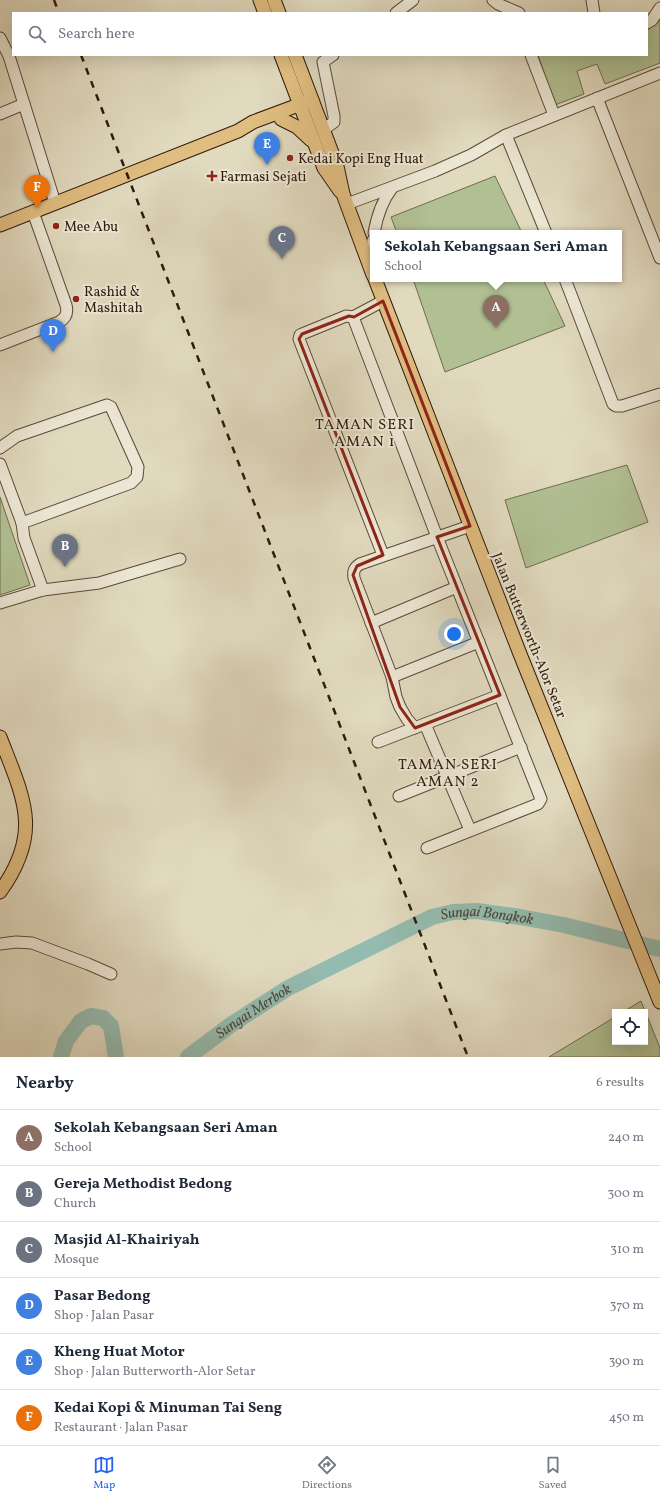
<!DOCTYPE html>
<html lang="en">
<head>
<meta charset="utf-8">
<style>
  :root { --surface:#fff; --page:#f6f6f7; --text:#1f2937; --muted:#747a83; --line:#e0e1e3; --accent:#2563eb }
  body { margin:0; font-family:Vollkorn,serif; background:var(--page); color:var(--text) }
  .controls { position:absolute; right:12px; bottom:12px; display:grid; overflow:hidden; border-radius:0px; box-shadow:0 4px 16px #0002 }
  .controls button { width:36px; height:36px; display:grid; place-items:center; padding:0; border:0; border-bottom:1px solid var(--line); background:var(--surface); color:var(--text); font:20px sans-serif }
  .you { position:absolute; left:454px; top:634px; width:14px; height:14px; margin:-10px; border:3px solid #fff; border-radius:50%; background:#1a73e8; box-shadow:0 0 0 6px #1a73e833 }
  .badge { display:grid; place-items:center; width:26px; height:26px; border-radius:50%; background:var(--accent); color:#fff; font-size:13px; font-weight:700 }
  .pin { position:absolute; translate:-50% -33px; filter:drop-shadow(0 1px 2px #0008) }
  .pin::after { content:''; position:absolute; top:21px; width:14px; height:12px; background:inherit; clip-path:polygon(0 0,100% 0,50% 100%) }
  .popup { position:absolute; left:370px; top:230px; width:252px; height:52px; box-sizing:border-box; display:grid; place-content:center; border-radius:0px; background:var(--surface); filter:drop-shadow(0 1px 3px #0005); font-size:13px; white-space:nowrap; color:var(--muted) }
  .popup b { font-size:15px; color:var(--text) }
  .popup::after { content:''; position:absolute; left:50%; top:100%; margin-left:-8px; border:8px solid transparent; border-top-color:var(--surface) }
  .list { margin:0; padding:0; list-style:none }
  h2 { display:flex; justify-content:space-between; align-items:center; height:52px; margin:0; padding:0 16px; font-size:17px }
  h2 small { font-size:13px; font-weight:400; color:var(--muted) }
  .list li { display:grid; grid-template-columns:26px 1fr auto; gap:12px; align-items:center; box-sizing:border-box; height:56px; padding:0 16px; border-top:1px solid var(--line) }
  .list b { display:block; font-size:15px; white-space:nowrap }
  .list p { margin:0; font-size:13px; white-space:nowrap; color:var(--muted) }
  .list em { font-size:13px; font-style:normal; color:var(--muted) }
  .icon { flex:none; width:22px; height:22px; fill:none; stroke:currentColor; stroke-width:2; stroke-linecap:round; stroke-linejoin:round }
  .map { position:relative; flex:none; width:660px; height:1057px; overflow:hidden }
  .search { position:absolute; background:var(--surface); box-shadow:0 4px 16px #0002; left:12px; right:12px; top:12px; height:44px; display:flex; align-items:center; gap:10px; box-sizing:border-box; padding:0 14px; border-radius:0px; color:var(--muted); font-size:15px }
  .sheet { height:388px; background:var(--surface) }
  nav { display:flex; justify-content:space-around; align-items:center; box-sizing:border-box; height:56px; border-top:1px solid var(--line); background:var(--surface); font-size:11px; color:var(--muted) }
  nav a { display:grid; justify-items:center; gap:2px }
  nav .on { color:var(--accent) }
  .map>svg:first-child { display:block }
  .green { fill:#b1c093; stroke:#706c4f }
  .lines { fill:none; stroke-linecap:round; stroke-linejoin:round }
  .river { stroke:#94bbaf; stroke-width:16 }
  .minor-casing { stroke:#5b4938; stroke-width:13 }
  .major-casing { stroke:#2e190b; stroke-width:15 }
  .minor { stroke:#ece7d5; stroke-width:11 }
  .major { stroke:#e0bd80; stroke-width:13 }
  .rail { stroke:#2e190b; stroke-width:2.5; stroke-dasharray:7 7; stroke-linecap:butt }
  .marked { fill:none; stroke:#8f2418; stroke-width:3; stroke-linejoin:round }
  .poi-dot { fill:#8f2418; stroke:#ece7d5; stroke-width:1.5 }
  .labels { text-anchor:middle; stroke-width:4; stroke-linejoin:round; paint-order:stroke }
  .poi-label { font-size:14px; fill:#2e190b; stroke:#ece7d5; text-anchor:start }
  .street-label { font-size:14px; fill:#2e190b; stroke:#ece7d5 }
  .neighbourhood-label { font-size:15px; letter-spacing:1px; fill:#2e190b; stroke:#ece7d5 }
  .water-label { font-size:15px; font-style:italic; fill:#4d4a3c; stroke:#ece7d5 }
</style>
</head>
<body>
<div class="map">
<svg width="660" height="1057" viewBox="0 0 660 1057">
  <rect width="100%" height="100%" fill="#e1dabf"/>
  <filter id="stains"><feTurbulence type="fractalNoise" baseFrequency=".005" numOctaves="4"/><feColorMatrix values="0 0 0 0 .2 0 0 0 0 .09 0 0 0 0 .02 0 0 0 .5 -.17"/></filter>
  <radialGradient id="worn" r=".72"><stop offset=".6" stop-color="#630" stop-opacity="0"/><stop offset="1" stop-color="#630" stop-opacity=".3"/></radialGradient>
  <g class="green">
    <polygon points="660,16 660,63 605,84 597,64 577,71 584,94 555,105 538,55 647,55 647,31"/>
    <polygon points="495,176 522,233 397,233 391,217"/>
    <polygon points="413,279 543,279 565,326 445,372"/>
    <polygon points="627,465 648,522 526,568 505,500"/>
    <polygon points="0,497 30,585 0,595"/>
    <polygon points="641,1001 660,1048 660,1057 549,1057 615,1017 615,1042 645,1042 645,1012 623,1012"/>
  </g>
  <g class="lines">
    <g class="river">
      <polyline points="61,1057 66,1041 81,1021 91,1016 103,1018 111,1026 116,1057"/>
      <path id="s1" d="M188 1057 232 1024 288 988 432 917 453 912 477 911 520 917 564 925 660 949"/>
    </g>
    <g class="minor-casing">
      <g id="minor">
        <polyline points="493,0 498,4 519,13"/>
        <polyline points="592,0 594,13"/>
        <polyline points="396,13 413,0"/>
        <polyline points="647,23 652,20 660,8"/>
        <polyline points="0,38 9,56 55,203"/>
        <polyline points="531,55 554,115"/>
        <polyline points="597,98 660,258"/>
        <polyline points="0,114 24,104"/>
        <polyline points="323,130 334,122 334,116 323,62 333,55"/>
        <polyline points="506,135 546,233"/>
        <polyline points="347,204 435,171 471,155 506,135 660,73"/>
        <path d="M374 233C377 216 382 201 392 188"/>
        <polyline points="370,266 373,240"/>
        <polyline points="565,279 613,404 616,406 622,406 660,394"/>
        <polyline points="383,301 353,317 346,316 302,334 300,335 299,339 383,555"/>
        <polyline points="353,317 437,537 541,799 538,804 427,848"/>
        <path d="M0 345 59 322C66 318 68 313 66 305L33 212"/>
        <polyline points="0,448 17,436 107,405 111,407 138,467 137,477 131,483 22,523"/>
        <polyline points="0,464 22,523 24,538 43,590"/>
        <polyline points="0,603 43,590 99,583 180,559"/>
        <polyline points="371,623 457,587"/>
        <polyline points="392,677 479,642"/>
        <polyline points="425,724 470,830"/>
        <path d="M415 728 407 719 400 707 396 697 392 677 354 578C353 571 354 568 360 564L470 526"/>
        <polyline points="378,742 500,695"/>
        <polyline points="399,796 521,747"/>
        <polyline points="0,944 16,942 32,943 88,964 111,974"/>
      </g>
    </g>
    <g class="major-casing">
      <g id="major">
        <polyline points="260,0 265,13"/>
        <polyline points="274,0 279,13"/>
        <polyline points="281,55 324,168 340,191"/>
        <polyline points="295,55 337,166 343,194 373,275"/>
        <polyline points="281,119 297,127 311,140"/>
        <polyline points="0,225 238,131 253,122 312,100"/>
        <polyline points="375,279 520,654 660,1002"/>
        <path d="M0 737C24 799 43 832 0 892"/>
      </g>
    </g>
    <use href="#minor" class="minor"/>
    <use href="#major" class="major"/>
    <g class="rail">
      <polyline points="54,0 59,13"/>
      <polyline points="81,55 468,1057"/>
    </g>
  </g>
  <path class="marked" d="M383 301 470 526 437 537 500 695 415 728 400 707 353 575 357 566 383 555 299 339 302 334 349 316 354 317Z"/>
  <g class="poi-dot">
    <circle cx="290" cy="158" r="4"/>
    <path d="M210 170h4v4h4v4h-4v4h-4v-4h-4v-4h4z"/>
    <circle cx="56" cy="226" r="4"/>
    <circle cx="76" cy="299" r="4"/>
  </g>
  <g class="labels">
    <g class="poi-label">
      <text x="298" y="163">Kedai Kopi Eng Huat</text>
      <text x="220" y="181">Farmasi Sejati</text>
      <text x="64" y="231">Mee Abu</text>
      <text x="84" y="296">Rashid &amp;<tspan x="84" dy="16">Mashitah</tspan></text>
    </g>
    <g class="street-label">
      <text transform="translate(530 635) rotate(68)" y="5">Jalan Butterworth-Alor Setar</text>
    </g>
    <g class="neighbourhood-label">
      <text x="365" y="429">TAMAN SERI<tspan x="365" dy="17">AMAN 1</tspan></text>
      <text x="448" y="769">TAMAN SERI<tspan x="448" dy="17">AMAN 2</tspan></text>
    </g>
    <g class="water-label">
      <text dy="5" stroke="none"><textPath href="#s1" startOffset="338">Sungai Bongkok</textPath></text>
      <text dy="5" stroke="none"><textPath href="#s1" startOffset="80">Sungai Merbok</textPath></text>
    </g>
  </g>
  <rect width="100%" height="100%" filter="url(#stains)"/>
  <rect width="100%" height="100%" fill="url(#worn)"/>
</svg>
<div class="controls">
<button><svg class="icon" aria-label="locate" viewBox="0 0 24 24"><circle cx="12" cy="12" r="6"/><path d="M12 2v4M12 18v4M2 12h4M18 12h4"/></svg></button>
</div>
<div class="you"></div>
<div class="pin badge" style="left:496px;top:328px;background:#8d6e63">A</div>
<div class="popup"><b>Sekolah Kebangsaan Seri Aman</b>School</div>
<div class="pin badge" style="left:65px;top:567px;background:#6b7280">B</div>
<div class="pin badge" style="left:282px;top:259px;background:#6b7280">C</div>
<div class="pin badge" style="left:53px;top:352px;background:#3f7fe0">D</div>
<div class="pin badge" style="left:267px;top:165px;background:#3f7fe0">E</div>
<div class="pin badge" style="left:37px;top:208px;background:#e8710a">F</div>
<div class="search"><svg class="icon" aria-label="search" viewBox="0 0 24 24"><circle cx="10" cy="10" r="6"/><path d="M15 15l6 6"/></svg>Search here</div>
</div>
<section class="sheet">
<h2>Nearby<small>6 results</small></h2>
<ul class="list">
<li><span class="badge" style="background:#8d6e63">A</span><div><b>Sekolah Kebangsaan Seri Aman</b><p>School</p></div><em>240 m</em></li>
<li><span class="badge" style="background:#6b7280">B</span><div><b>Gereja Methodist Bedong</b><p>Church</p></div><em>300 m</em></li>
<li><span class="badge" style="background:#6b7280">C</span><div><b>Masjid Al-Khairiyah</b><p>Mosque</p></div><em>310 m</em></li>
<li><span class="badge" style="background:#3f7fe0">D</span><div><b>Pasar Bedong</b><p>Shop · Jalan Pasar</p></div><em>370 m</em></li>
<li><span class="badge" style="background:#3f7fe0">E</span><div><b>Kheng Huat Motor</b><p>Shop · Jalan Butterworth-Alor Setar</p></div><em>390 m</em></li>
<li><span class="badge" style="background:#e8710a">F</span><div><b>Kedai Kopi &amp; Minuman Tai Seng</b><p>Restaurant · Jalan Pasar</p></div><em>450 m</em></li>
</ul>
</section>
<nav>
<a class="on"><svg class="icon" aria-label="map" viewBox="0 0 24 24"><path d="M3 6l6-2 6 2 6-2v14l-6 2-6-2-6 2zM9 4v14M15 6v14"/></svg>Map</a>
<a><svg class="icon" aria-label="directions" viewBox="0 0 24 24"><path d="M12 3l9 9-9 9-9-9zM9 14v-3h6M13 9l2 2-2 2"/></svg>Directions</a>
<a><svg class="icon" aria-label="saved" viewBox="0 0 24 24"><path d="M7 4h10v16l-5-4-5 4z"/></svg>Saved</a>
</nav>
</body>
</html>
